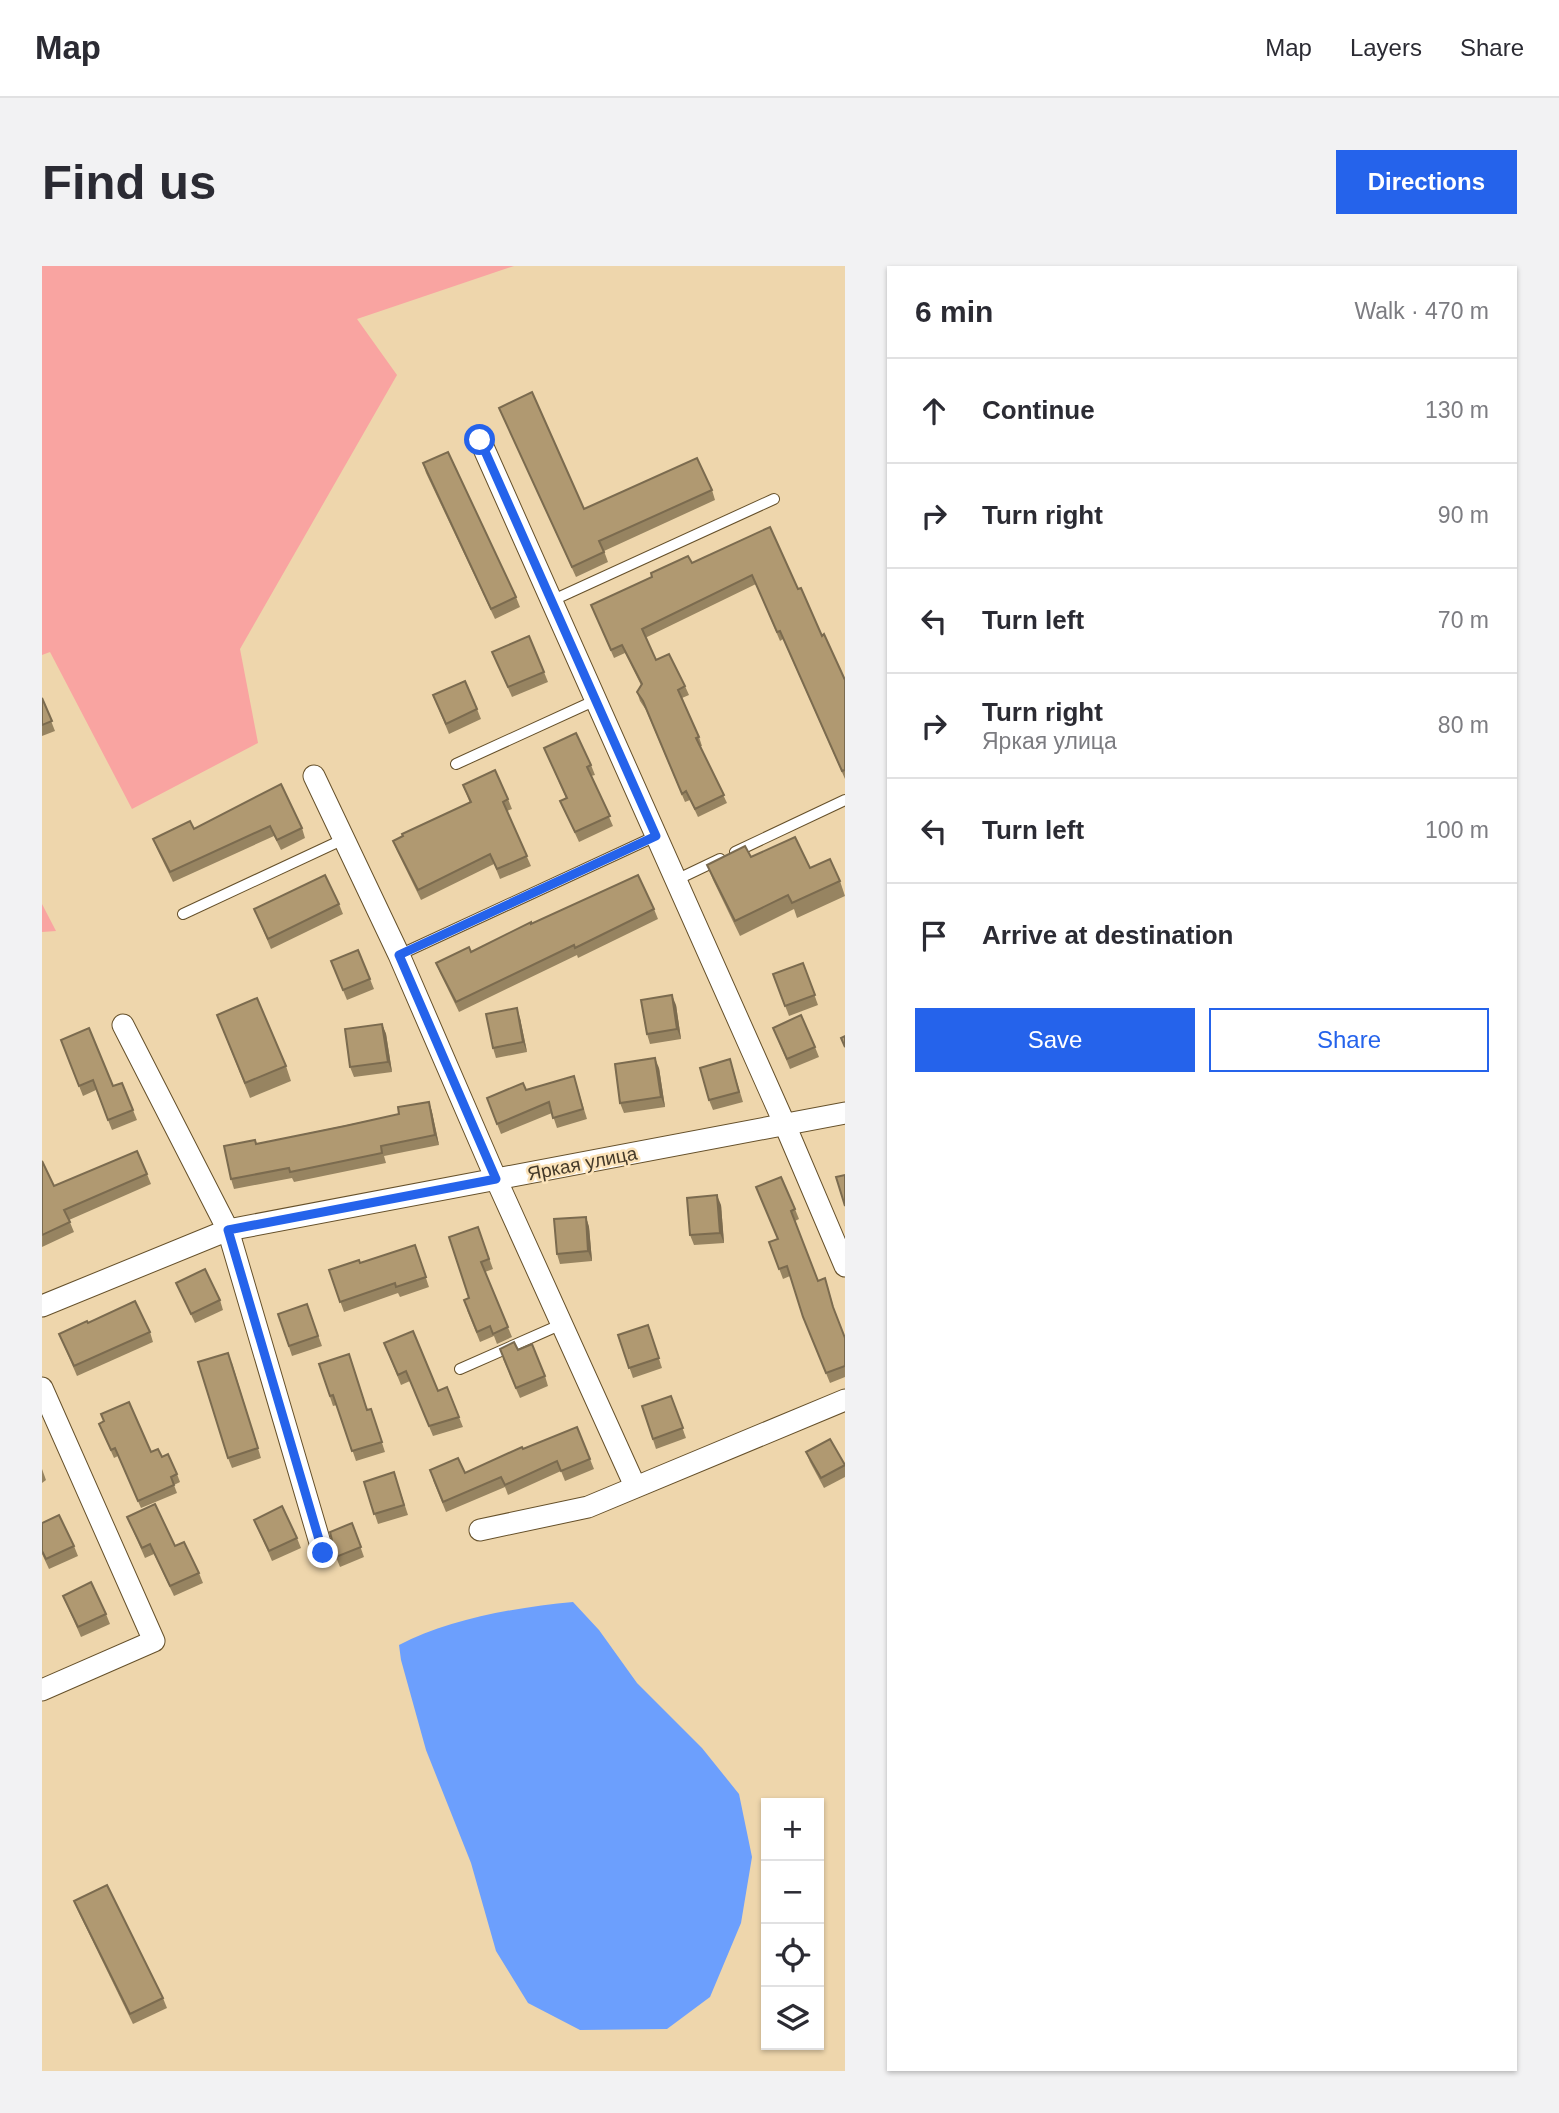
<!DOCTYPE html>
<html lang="en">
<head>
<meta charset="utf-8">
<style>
  :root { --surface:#fff; --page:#f2f2f3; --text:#2b2b33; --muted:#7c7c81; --line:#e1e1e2; --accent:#2563eb }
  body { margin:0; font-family:Helvetica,sans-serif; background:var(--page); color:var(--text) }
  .controls { position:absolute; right:21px; bottom:21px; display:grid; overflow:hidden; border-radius:0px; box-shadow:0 2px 5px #0004 }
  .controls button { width:63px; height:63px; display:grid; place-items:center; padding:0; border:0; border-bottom:2px solid var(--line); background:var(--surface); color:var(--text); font:35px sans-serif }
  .stop { position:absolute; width:21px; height:21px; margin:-16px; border:5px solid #2563eb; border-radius:50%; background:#fff }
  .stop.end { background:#2563eb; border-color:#fff; box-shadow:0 2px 7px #0008 }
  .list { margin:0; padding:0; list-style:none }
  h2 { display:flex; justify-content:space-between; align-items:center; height:91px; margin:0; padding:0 28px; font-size:30px }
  h2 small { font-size:23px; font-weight:400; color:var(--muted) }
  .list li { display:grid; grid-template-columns:46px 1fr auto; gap:21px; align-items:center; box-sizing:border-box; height:105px; padding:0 28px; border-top:2px solid var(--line) }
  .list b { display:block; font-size:26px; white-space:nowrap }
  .list p { margin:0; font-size:23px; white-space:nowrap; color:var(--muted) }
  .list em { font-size:23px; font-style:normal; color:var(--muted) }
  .actions { display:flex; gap:14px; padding:21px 28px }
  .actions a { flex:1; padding:16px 0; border:2px solid var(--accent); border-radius:0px; text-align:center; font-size:24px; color:var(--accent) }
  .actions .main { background:var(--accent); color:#fff }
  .icon { flex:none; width:38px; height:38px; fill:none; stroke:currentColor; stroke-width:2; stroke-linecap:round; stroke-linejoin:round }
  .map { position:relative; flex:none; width:803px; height:1805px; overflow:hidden; border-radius:0px }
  header { display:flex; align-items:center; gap:42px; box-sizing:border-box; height:98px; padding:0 35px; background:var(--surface); border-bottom:2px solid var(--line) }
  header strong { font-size:33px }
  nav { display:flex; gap:38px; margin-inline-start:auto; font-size:24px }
  .intro { display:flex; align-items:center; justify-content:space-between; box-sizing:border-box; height:168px; padding:0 42px }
  h1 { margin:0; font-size:49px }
  .button { padding:18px 32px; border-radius:0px; background:var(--accent); color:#fff; font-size:24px; font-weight:700 }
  main { display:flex; gap:42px; padding:0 42px }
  aside { flex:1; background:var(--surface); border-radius:0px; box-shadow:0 2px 5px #0004 }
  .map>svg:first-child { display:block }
  .green { fill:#f9a4a1 }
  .water { fill:#6c9ffd }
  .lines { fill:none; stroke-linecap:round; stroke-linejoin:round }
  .lane-casing { stroke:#65502a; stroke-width:12 }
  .street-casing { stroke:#65502a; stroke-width:23 }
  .lane { stroke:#fff; stroke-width:10 }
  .street { stroke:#fff; stroke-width:21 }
  .wall { fill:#978461 }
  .shaded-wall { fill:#7b6b4f }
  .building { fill:#b09971; stroke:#7b6b4f; stroke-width:2 }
  .route { stroke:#2563eb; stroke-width:9 }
  .labels { text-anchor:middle; stroke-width:5; stroke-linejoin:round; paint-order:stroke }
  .street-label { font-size:19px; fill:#443a2a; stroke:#fbe3b9 }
</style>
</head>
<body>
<header>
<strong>Map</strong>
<nav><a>Map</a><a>Layers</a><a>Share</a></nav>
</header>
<div class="intro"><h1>Find us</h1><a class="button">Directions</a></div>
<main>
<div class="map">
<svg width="803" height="1805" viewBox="0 0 803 1805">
  <rect width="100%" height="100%" fill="#eed6ac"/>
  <g class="green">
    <polygon points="0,0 472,0 315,53 355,109 198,383 216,477 90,543 8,386 0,389"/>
    <polygon points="0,638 14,665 0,666"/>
  </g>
  <path class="water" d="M531 1336 557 1364 595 1417 660 1482 697 1528 710 1591 699 1657 668 1731 625 1763 538 1764 486 1737 454 1685 429 1597 384 1484 359 1394 357 1379C406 1353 476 1341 531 1336Z"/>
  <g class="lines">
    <g class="lane-casing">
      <g id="lane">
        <polyline points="509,335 732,233"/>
        <polyline points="414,498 554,434"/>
        <polyline points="693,586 803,534"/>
        <polyline points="634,614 678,593"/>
        <polyline points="141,648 302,573"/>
        <polyline points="357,689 614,570"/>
        <polyline points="418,1103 520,1058"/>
      </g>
    </g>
    <g class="street-casing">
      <g id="street">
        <polyline points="438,174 743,859 803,1000"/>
        <polyline points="272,510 357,689 454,913 593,1220"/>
        <polyline points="81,759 186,964 281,1287"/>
        <polyline points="0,1040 186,964 803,847"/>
        <polyline points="0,1122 112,1375 0,1424"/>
        <polyline points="438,1264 546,1241 803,1134"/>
      </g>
    </g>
    <use href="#lane" class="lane"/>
    <use href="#street" class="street"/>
  </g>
  <g class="wall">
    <polygon points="457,142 542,243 670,224 673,234 562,285 566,296 534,311"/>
    <polygon points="381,197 474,331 478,341 453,353 384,207"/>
    <polygon points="728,261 756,323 803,414 803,513 741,373 738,375 714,318 603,372 614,394 643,420 647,429 640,432 657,471 660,480 658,480 685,537 656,551 648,534 643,536 604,444 598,435 595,426 599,419 583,387 572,392 549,339 650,297"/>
    <polygon points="450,386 502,406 506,416 470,431"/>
    <polygon points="391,429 435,443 439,453 407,468"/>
    <polygon points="0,432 13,465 0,470"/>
    <polygon points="502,482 549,499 553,509 549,510 571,560 537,576 518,535 524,532"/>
    <polygon points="239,518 260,562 263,572 239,584 232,570 131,616 115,583 111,573 152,563"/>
    <polygon points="421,519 466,533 470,543 465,545 489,600 458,613 452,598 379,634 355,585 351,575 428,537"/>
    <polygon points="709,591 768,602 798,615 803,630 755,652 752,643 698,670 671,614 665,599"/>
    <polygon points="297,638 301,648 229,683 212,643"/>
    <polygon points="612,643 616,653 536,692 535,689 417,746 398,707 394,697 429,686 489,658"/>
    <polygon points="761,697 776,739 747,750 731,708"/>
    <polygon points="293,705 328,713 332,723 305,734"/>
    <polygon points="634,739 639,773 608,778 605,768"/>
    <polygon points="175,749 244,800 249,815 208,832"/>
    <polygon points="478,752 485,786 454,792 451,782"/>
    <polygon points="340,758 344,768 350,806 312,811 308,801"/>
    <polygon points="731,762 773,781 777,791 748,803"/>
    <polygon points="19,774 71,820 80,817 95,854 70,864 54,824 41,830"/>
    <polygon points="688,793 701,836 671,844 667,834"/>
    <polygon points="617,802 623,841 582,847 578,837"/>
    <polygon points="535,820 545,853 515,862 510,847 459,868 445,832 484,824"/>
    <polygon points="387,836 390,846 397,879 342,890 344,897 252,916 250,912 192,923 189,913 214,878 357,848"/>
    <polygon points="0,895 12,920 105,908 109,918 27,954 32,966 0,981"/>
    <polygon points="714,921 753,943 757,953 753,955 776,1015 783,1012 794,1049 803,1072 803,1111 788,1117 765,1061 748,1010 741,1013 727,976 736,973"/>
    <polygon points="679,939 682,977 652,979 648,969"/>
    <polygon points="544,951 547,961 550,995 518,998 515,988"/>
    <polygon points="436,961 451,1003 443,1006 470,1071 455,1078 452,1070 438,1076 425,1044"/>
    <polygon points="373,979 387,1021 358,1031 356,1027 302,1046 287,1004 318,997"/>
    <polygon points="134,1017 178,1034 181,1044 153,1057"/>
    <polygon points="265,1038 280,1080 250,1090 236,1048"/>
    <polygon points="46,1057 108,1066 111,1076 35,1110 17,1068"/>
    <polygon points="606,1059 620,1102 591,1112 576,1069"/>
    <polygon points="476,1084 503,1110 506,1120 478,1132 461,1093"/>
    <polygon points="346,1087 396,1125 417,1151 421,1161 391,1170 368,1115 359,1119"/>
    <polygon points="190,1097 219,1192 190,1202 186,1192"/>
    <polygon points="277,1098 326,1144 329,1143 343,1186 314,1195 295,1139 291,1140"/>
    <polygon points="629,1130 644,1172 614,1183 600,1140"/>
    <polygon points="62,1155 109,1186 120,1191 135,1208 138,1216 132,1219 135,1227 99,1242 76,1190 72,1192 60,1165 57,1158"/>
    <polygon points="481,1183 548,1193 552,1203 523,1215 519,1205 466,1229 463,1221 404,1246 391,1214 423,1207"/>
    <polygon points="764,1186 803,1199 803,1211 782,1222 768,1196"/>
    <polygon points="0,1203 4,1214 0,1217"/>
    <polygon points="352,1206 366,1249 336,1258 322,1216"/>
    <polygon points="85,1251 133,1280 157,1307 161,1317 132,1330 112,1288 103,1292"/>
    <polygon points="212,1254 255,1272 259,1282 230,1295"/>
    <polygon points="0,1257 32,1280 36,1290 7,1303 0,1288"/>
    <polygon points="310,1257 322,1291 298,1301 294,1291"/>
    <polygon points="21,1330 64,1348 68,1358 39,1371"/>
    <polygon points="32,1635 121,1732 125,1742 91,1758 36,1645"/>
  </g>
  <g class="shaded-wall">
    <polygon points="630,729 634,739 639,773 635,763"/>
    <polygon points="475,742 478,752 485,786 481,776"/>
    <polygon points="340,758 344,768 350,806 346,796"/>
    <polygon points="613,792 617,802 623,841 619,831"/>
    <polygon points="387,836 390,846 397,879 393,869"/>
    <polygon points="675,929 679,939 682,977 678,967"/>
    <polygon points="544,951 547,961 550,995 546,985"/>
  </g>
  <g class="building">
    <polygon points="490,126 542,243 655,192 670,224 557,275 562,286 530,301 457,142"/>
    <polygon points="406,186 474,331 449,343 381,197"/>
    <polygon points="728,261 756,323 759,322 780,370 782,368 803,414 803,504 800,505 738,365 735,366 710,309 600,363 614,394 627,388 643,420 636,424 657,471 654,472 682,529 653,543 644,525 640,528 601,435 595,426 600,418 580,379 569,384 549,339 610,311 609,307 646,290 650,297"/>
    <polygon points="487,370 502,406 466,421 450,386"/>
    <polygon points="423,415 435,443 404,458 391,429"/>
    <polygon points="0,432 10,455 0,459"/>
    <polygon points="534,467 549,499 545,501 568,550 533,566 518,535 525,532 502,482"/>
    <polygon points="453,504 466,533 461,536 485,590 455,603 448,588 376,624 351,575 361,570 360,568 429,536 421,519"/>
    <polygon points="239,518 260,562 235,574 228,560 128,606 111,573 148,555 152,563"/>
    <polygon points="753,571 768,602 788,593 798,615 750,637 746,629 693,655 665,599 703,580 709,591"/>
    <polygon points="283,609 297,638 226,673 212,643"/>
    <polygon points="596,609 612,643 533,682 532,679 414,736 394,697 427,681 429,686 489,656 489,658"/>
    <polygon points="316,684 328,713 301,724 289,695"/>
    <polygon points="761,697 773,729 743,740 731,708"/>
    <polygon points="630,729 635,763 605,768 599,734"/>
    <polygon points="215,732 244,800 203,817 175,749"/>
    <polygon points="475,742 481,776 451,782 444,748"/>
    <polygon points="759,749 773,781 745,793 731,762"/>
    <polygon points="340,758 346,796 308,801 303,763"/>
    <polygon points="47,762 71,820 80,817 91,844 66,854 51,814 37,820 19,774"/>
    <polygon points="803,770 803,781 799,772"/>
    <polygon points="613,792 619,831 578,837 573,798"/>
    <polygon points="688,793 697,826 667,834 658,802"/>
    <polygon points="532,810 541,843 511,852 507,836 455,858 445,832 481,817 484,824"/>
    <polygon points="387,836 393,869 339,880 340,887 248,906 247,902 189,913 182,880 213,874 214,878 303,860 357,848 356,841"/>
    <polygon points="95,885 105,908 22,944 28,956 0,969 0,895 12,920"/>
    <polygon points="803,909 803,940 794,911"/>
    <polygon points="739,911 753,943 749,945 776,1015 783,1012 791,1041 803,1072 803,1100 784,1107 761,1051 745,1000 737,1003 727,976 736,973 714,921"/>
    <polygon points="675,929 678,967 648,969 645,932"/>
    <polygon points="544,951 546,985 515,988 512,953"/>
    <polygon points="436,961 447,993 439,996 466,1061 451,1068 448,1060 435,1066 422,1034 427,1032 407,971"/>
    <polygon points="373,979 384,1011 354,1021 353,1017 298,1036 287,1004 317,994 318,997"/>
    <polygon points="163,1003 178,1034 149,1048 134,1017"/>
    <polygon points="93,1035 108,1066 32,1100 17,1068 45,1055 46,1057"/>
    <polygon points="265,1038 276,1070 247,1080 236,1048"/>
    <polygon points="606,1059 617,1092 587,1102 576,1069"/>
    <polygon points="371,1065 396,1125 405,1121 417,1151 387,1160 364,1105 356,1109 342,1077"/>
    <polygon points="472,1076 476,1084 490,1078 503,1110 474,1122 458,1083"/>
    <polygon points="186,1087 216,1182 186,1192 156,1096"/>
    <polygon points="307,1088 325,1144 329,1143 340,1176 310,1185 291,1129 288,1130 277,1098"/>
    <polygon points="629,1130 641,1162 611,1173 600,1140"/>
    <polygon points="87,1136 109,1186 116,1183 120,1191 126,1188 135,1208 129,1211 132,1219 96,1235 73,1182 69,1184 57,1158 62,1155 59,1148"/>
    <polygon points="535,1161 548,1193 519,1205 515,1195 463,1219 459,1211 401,1236 388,1204 416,1192 423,1207 480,1181 481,1183"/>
    <polygon points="788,1173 803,1199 779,1212 764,1186"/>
    <polygon points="352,1206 362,1239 332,1248 322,1216"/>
    <polygon points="113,1238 133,1280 142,1276 157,1307 128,1320 108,1278 100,1282 85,1251"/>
    <polygon points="240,1240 255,1272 227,1285 212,1254"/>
    <polygon points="17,1249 32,1280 4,1293 0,1285 0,1257"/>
    <polygon points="310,1257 319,1281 294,1291 288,1266"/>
    <polygon points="49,1316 64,1348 36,1361 21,1330"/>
    <polygon points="65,1619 121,1732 88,1748 32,1635"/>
  </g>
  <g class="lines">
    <polyline class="route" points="281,1287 186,964 454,913 357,689 614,570 438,174"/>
  </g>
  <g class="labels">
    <g class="street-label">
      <text transform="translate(540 897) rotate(-11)" y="7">Яркая улица</text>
    </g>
  </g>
</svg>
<div class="controls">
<button>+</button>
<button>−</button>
<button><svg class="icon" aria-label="locate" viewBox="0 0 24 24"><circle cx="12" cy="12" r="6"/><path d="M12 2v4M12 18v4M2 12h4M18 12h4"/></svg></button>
<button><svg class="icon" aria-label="layers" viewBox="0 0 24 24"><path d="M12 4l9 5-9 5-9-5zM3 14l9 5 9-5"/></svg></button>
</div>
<div class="stop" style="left:438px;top:174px"></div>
<div class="stop end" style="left:281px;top:1287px"></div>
</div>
<aside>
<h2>6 min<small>Walk · 470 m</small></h2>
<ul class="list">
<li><svg class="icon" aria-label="ahead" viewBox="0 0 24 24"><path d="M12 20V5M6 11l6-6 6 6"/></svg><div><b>Continue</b></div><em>130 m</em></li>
<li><svg class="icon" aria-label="right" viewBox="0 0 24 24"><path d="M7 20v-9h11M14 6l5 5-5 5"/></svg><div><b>Turn right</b></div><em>90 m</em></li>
<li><svg class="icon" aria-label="left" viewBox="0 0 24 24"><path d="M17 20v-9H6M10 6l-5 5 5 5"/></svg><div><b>Turn left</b></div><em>70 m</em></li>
<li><svg class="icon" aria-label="right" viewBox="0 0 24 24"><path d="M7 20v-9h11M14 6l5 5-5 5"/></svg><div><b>Turn right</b><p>Яркая улица</p></div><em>80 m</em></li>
<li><svg class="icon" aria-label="left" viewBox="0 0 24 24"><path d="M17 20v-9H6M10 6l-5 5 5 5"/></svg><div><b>Turn left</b></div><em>100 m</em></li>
<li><svg class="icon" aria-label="arrive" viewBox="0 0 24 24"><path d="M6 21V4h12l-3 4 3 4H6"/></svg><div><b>Arrive at destination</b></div></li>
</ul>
<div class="actions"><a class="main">Save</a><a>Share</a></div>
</aside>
</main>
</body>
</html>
